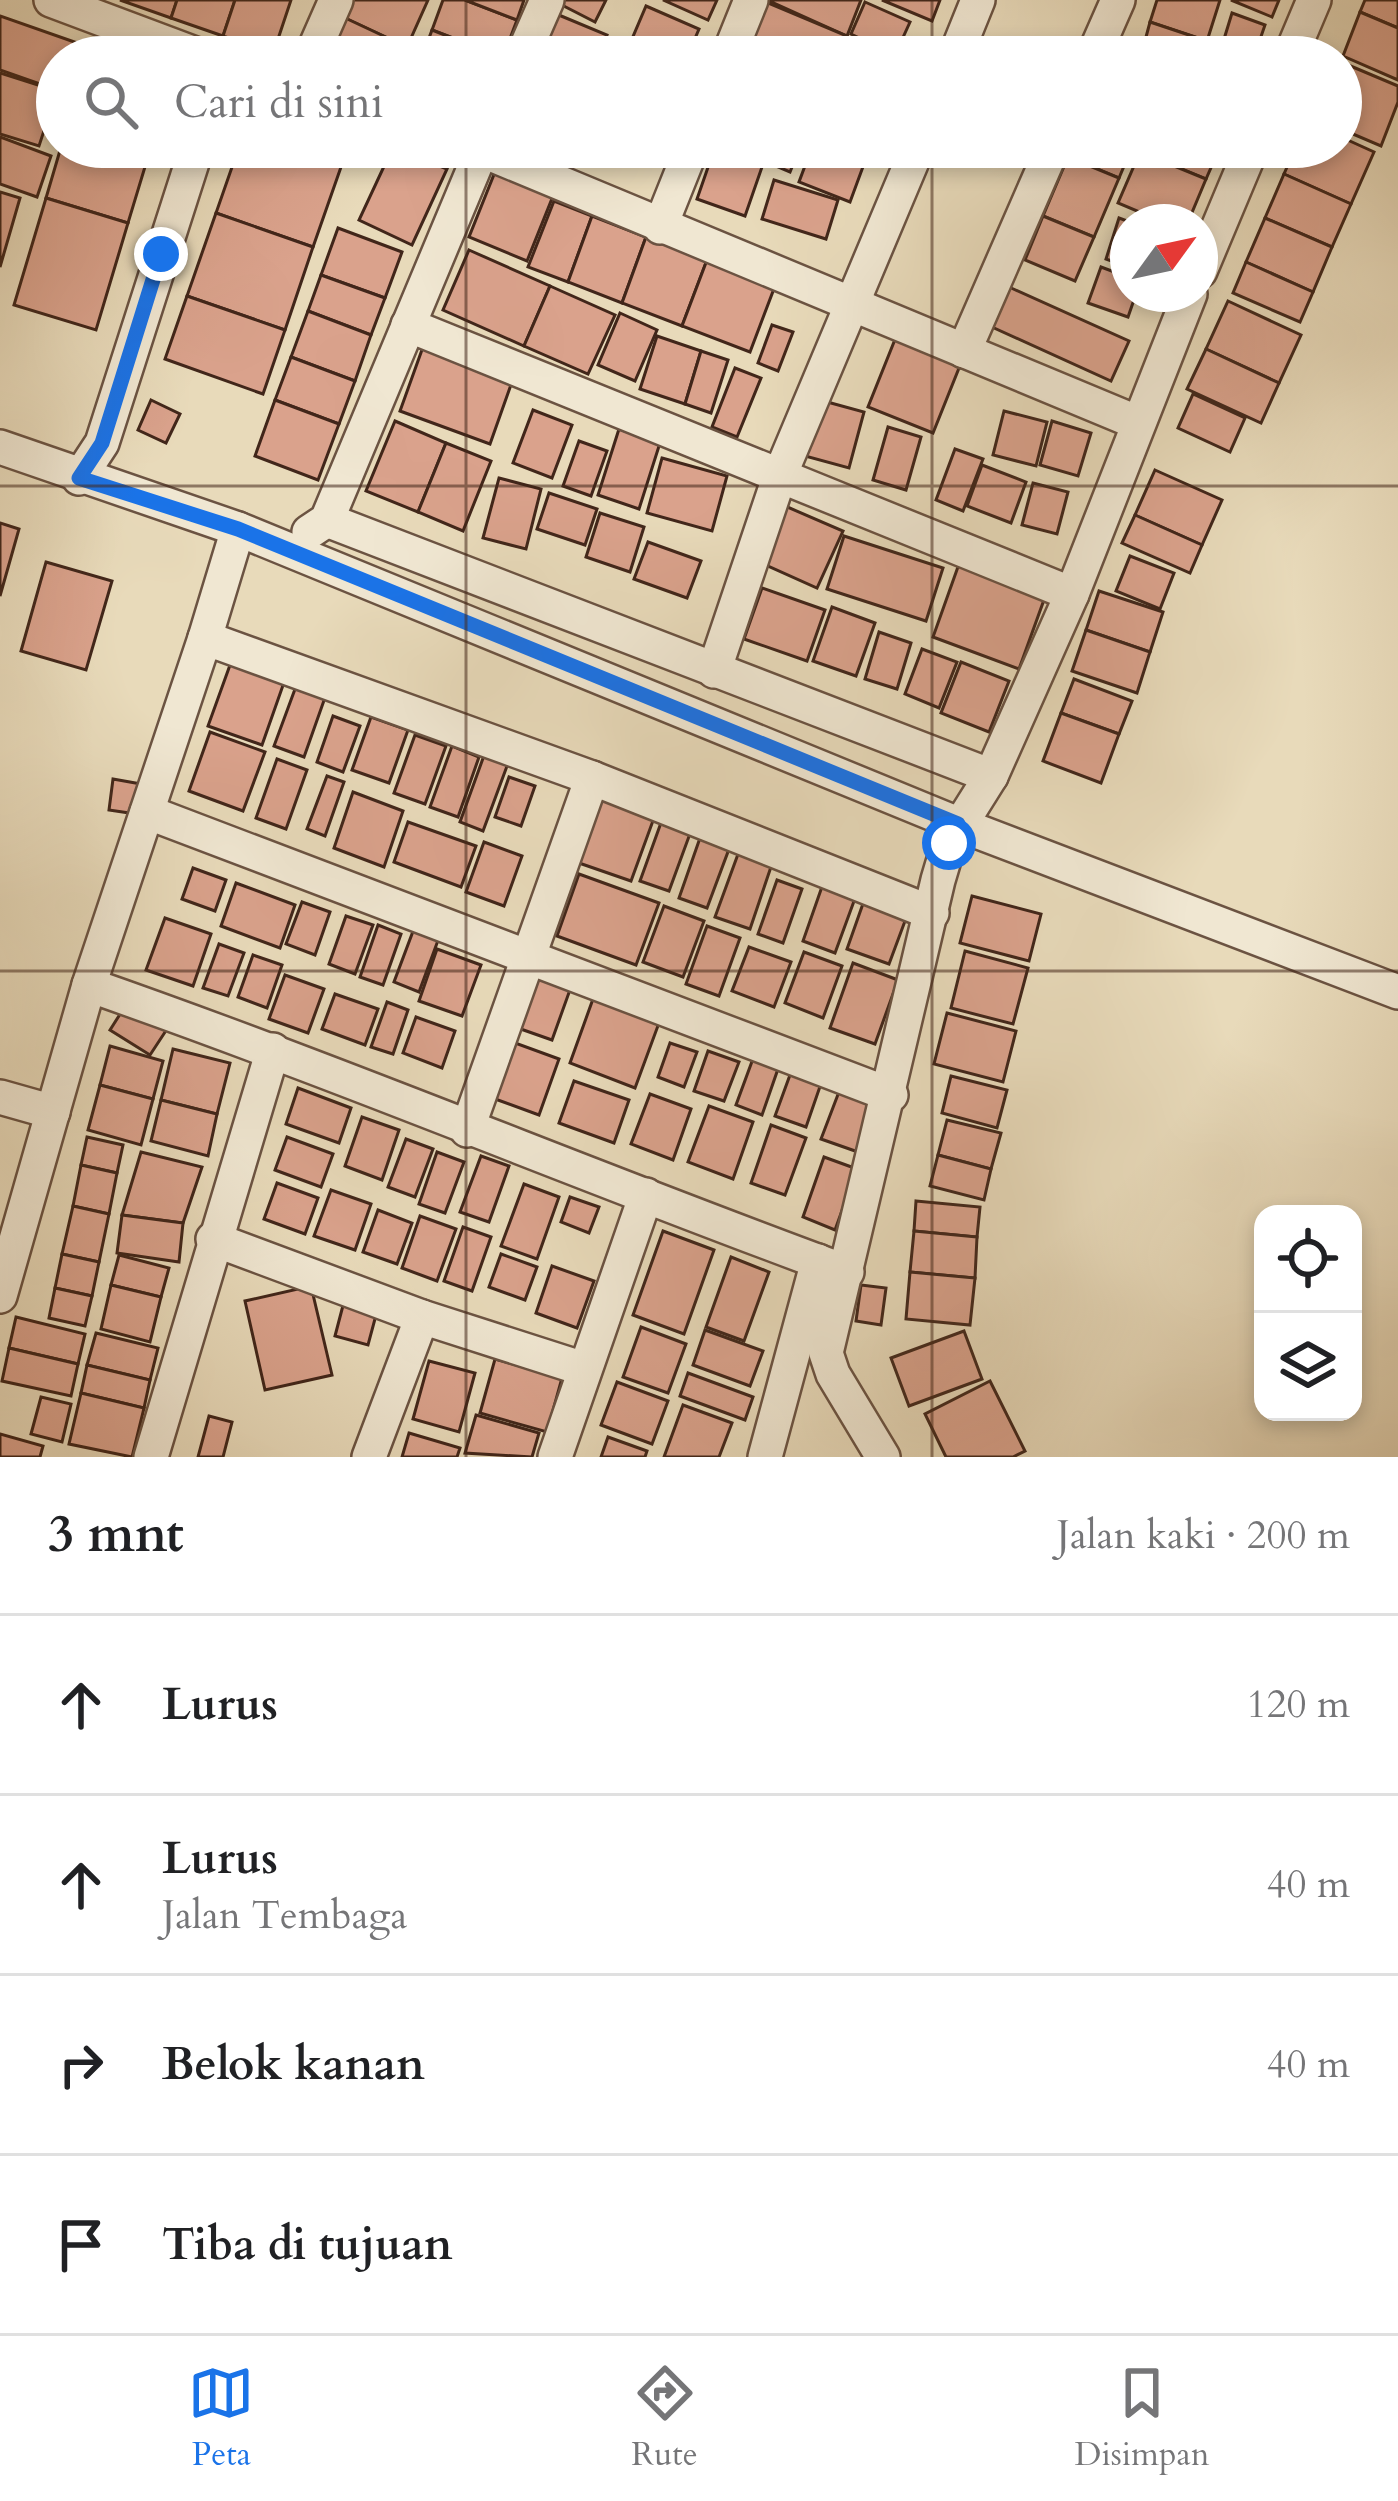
<!DOCTYPE html>
<html lang="id">
<head>
<meta charset="utf-8">
<style>
  :root { --surface:#fff; --page:#f2f2f2; --text:#202124; --muted:#757577; --line:#e0e0e0; --accent:#1a73e8 }
  body { margin:0; font-family:Cardo,serif; background:var(--page); color:var(--text) }
  .controls { position:absolute; right:36px; bottom:36px; display:grid; overflow:hidden; border-radius:24px; box-shadow:0 6px 18px #0003 }
  .controls button { width:108px; height:108px; display:grid; place-items:center; padding:0; border:0; border-bottom:3px solid var(--line); background:var(--surface); color:var(--text); font:60px sans-serif }
  .compass { position:absolute; left:1110px; top:204px; width:108px; height:108px; border-radius:50%; background:var(--surface); box-shadow:0 6px 18px #0003; rotate:57deg }
  .stop { position:absolute; width:36px; height:36px; margin:-27px; border:9px solid #1a73e8; border-radius:50%; background:#fff }
  .stop.end { background:#1a73e8; border-color:#fff; box-shadow:0 3px 12px #0008 }
  .list { margin:0; padding:0; list-style:none }
  h2 { display:flex; justify-content:space-between; align-items:center; height:156px; margin:0; padding:0 48px; font-size:51px }
  h2 small { font-size:39px; font-weight:400; color:var(--muted) }
  .list li { display:grid; grid-template-columns:78px 1fr auto; gap:36px; align-items:center; box-sizing:border-box; height:180px; padding:0 48px; border-top:3px solid var(--line) }
  .list b { display:block; font-size:45px; white-space:nowrap }
  .list p { margin:0; font-size:39px; white-space:nowrap; color:var(--muted) }
  .list em { font-size:39px; font-style:normal; color:var(--muted) }
  .icon { flex:none; width:66px; height:66px; fill:none; stroke:currentColor; stroke-width:2; stroke-linecap:round; stroke-linejoin:round }
  .map { position:relative; flex:none; width:1398px; height:1457px; overflow:hidden }
  .search { position:absolute; background:var(--surface); box-shadow:0 6px 18px #0003; left:36px; right:36px; top:36px; height:132px; display:flex; align-items:center; gap:30px; box-sizing:border-box; padding:0 42px; border-radius:66px; color:var(--muted); font-size:45px }
  .sheet { height:876px; background:var(--surface) }
  nav { display:flex; justify-content:space-around; align-items:center; box-sizing:border-box; height:168px; border-top:3px solid var(--line); background:var(--surface); font-size:33px; color:var(--muted) }
  nav a { display:grid; justify-items:center; gap:6px }
  nav .on { color:var(--accent) }
  .map>svg:first-child { display:block }
  .building { fill:#daa28c; stroke:#41261a; stroke-width:3 }
  .lines { fill:none; stroke-linecap:round; stroke-linejoin:round }
  .street-casing { stroke:#6b5342; stroke-width:38 }
  .street { stroke:#f0e7d2; stroke-width:33 }
  .route { stroke:#1a73e8; stroke-width:15 }
  .grid { fill:none; stroke:#41261a; stroke-width:3; stroke-opacity:0.55 }
</style>
</head>
<body>
<div class="map">
<svg width="1398" height="1457" viewBox="0 0 1398 1457">
  <rect width="100%" height="100%" fill="#e8daba"/>
  <filter id="stains"><feTurbulence type="fractalNoise" baseFrequency=".00167" numOctaves="4"/><feColorMatrix values="0 0 0 0 .2 0 0 0 0 .09 0 0 0 0 .02 0 0 0 .5 -.17"/></filter>
  <radialGradient id="worn" r=".72"><stop offset=".6" stop-color="#630" stop-opacity="0"/><stop offset="1" stop-color="#630" stop-opacity=".3"/></radialGradient>
  <g class="building">
    <polygon points="120,0 177,0 171,18"/>
    <polygon points="177,0 235,0 223,36 171,18"/>
    <polygon points="235,0 291,0 273,54 223,36"/>
    <polygon points="350,0 428,0 407,47 343,17"/>
    <polygon points="443,0 465,0 517,20 503,57 432,30"/>
    <polygon points="465,0 524,0 517,20"/>
    <polygon points="552,0 606,0 595,22"/>
    <polygon points="663,0 717,0 708,20"/>
    <polygon points="767,0 861,0 847,36"/>
    <polygon points="882,0 940,0 932,21"/>
    <polygon points="1157,0 1220,0 1207,41 1150,22"/>
    <polygon points="1231,0 1279,0 1272,17"/>
    <polygon points="1365,0 1398,0 1398,28 1360,12"/>
    <polygon points="766,2 847,36 838,57 785,57 750,42"/>
    <polygon points="865,2 910,22 895,55 851,34"/>
    <polygon points="646,6 699,29 687,57 656,57 629,46"/>
    <polygon points="1360,12 1398,28 1398,80 1343,56"/>
    <polygon points="554,13 607,35 598,57 536,57"/>
    <polygon points="1232,13 1265,25 1254,57 1221,49"/>
    <polygon points="0,16 83,45 79,57 57,57 57,90 0,70"/>
    <polygon points="343,17 407,47 403,57 325,57"/>
    <polygon points="1150,22 1207,41 1202,57 1142,52"/>
    <polygon points="432,30 501,57 422,57"/>
    <polygon points="1341,62 1398,86 1398,102 1381,146 1341,129"/>
    <polygon points="0,73 57,91 39,146 0,134"/>
    <polygon points="0,137 51,156 37,197 0,184"/>
    <polygon points="1341,137 1374,152 1351,204 1284,174 1296,147 1341,147"/>
    <polygon points="61,147 151,147 128,223 46,198"/>
    <polygon points="239,147 348,147 313,247 216,213"/>
    <polygon points="393,147 447,169 412,245 359,220"/>
    <polygon points="731,147 800,147 790,172"/>
    <polygon points="812,147 864,164 850,202 799,182"/>
    <polygon points="1072,147 1132,147 1119,178 1068,157"/>
    <polygon points="1142,147 1220,147 1206,179 1140,152"/>
    <polygon points="714,150 762,167 745,216 697,199"/>
    <polygon points="1140,152 1206,179 1188,222 1163,222 1118,203"/>
    <polygon points="1068,157 1119,178 1094,237 1043,216"/>
    <polygon points="497,167 555,191 527,261 469,237"/>
    <polygon points="1284,174 1351,204 1332,247 1265,218"/>
    <polygon points="774,180 838,200 826,239 762,219"/>
    <polygon points="0,192 20,198 0,267"/>
    <polygon points="46,198 128,223 96,330 14,305"/>
    <polygon points="554,201 592,216 568,282 528,267"/>
    <polygon points="216,213 313,247 285,330 187,296"/>
    <polygon points="592,216 646,237 622,303 568,282"/>
    <polygon points="1043,216 1094,237 1075,281 1025,260"/>
    <polygon points="1119,218 1130,222 1128,267 1106,259"/>
    <polygon points="1265,218 1332,247 1313,292 1246,262"/>
    <polygon points="338,228 402,252 385,298 321,275"/>
    <polygon points="646,237 707,260 682,326 622,303"/>
    <polygon points="469,250 550,286 524,346 443,310"/>
    <polygon points="707,260 775,286 750,352 682,326"/>
    <polygon points="1246,262 1313,292 1300,322 1233,293"/>
    <polygon points="1101,267 1128,277 1128,294 1136,294 1128,317 1088,303"/>
    <polygon points="321,275 385,298 371,335 308,311"/>
    <polygon points="550,286 615,315 588,374 524,346"/>
    <polygon points="1009,287 1129,341 1111,381 992,327"/>
    <polygon points="187,296 285,330 263,394 165,359"/>
    <polygon points="1228,301 1301,335 1279,383 1206,349"/>
    <polygon points="308,311 371,335 355,381 291,357"/>
    <polygon points="620,313 657,330 635,381 598,365"/>
    <polygon points="772,325 793,332 778,371 758,363"/>
    <polygon points="657,336 701,351 685,404 640,389"/>
    <polygon points="896,337 961,363 933,433 868,407"/>
    <polygon points="423,347 513,379 490,444 400,411"/>
    <polygon points="1206,349 1279,383 1261,423 1187,389"/>
    <polygon points="701,351 728,360 711,413 685,404"/>
    <polygon points="291,357 355,381 339,424 275,400"/>
    <polygon points="735,368 761,378 737,437 712,427"/>
    <polygon points="1193,394 1245,418 1230,452 1178,428"/>
    <polygon points="151,400 180,414 166,443 138,430"/>
    <polygon points="275,400 339,424 318,480 255,456"/>
    <polygon points="820,400 864,412 849,468 805,456"/>
    <polygon points="533,410 572,425 552,478 513,463"/>
    <polygon points="1004,411 1047,422 1036,466 993,455"/>
    <polygon points="395,421 446,443 418,512 366,491"/>
    <polygon points="1052,421 1091,433 1078,476 1040,465"/>
    <polygon points="888,427 921,437 906,490 873,480"/>
    <polygon points="619,429 660,443 639,509 598,495"/>
    <polygon points="579,441 607,451 591,496 563,486"/>
    <polygon points="446,443 491,461 463,531 418,512"/>
    <polygon points="955,449 983,459 963,511 936,500"/>
    <polygon points="662,458 727,476 712,531 647,513"/>
    <polygon points="982,465 1026,482 1011,523 967,506"/>
    <polygon points="1155,470 1222,500 1202,545 1135,515"/>
    <polygon points="499,478 541,489 526,549 483,538"/>
    <polygon points="1033,483 1068,492 1057,534 1022,525"/>
    <polygon points="549,493 597,509 585,545 537,529"/>
    <polygon points="785,506 843,531 817,588 761,563"/>
    <polygon points="600,513 644,527 630,572 586,557"/>
    <polygon points="1135,515 1202,545 1190,573 1122,543"/>
    <polygon points="0,523 19,529 0,596"/>
    <polygon points="844,536 943,568 926,621 827,589"/>
    <polygon points="648,542 701,561 687,598 634,579"/>
    <polygon points="1130,556 1174,573 1160,609 1116,591"/>
    <polygon points="46,562 112,581 86,670 21,651"/>
    <polygon points="959,564 1045,597 1019,669 933,637"/>
    <polygon points="762,588 825,610 807,661 744,639"/>
    <polygon points="1099,591 1163,612 1150,652 1086,630"/>
    <polygon points="832,607 875,623 856,676 813,661"/>
    <polygon points="1086,630 1150,652 1137,693 1072,671"/>
    <polygon points="879,632 911,643 897,689 865,679"/>
    <polygon points="922,649 957,662 939,708 905,694"/>
    <polygon points="234,654 287,674 262,745 208,726"/>
    <polygon points="961,662 1009,681 989,732 941,713"/>
    <polygon points="1074,679 1132,701 1119,734 1061,713"/>
    <polygon points="298,681 327,692 304,757 274,746"/>
    <polygon points="1061,713 1119,734 1101,783 1043,761"/>
    <polygon points="333,716 360,726 343,772 317,762"/>
    <polygon points="371,717 408,730 389,783 352,770"/>
    <polygon points="210,732 265,752 243,811 189,791"/>
    <polygon points="415,735 446,746 425,804 394,793"/>
    <polygon points="452,746 479,757 458,817 430,807"/>
    <polygon points="486,750 510,758 483,831 460,822"/>
    <polygon points="277,759 307,770 286,829 256,818"/>
    <polygon points="327,776 344,782 325,836 307,829"/>
    <polygon points="509,777 535,786 521,826 495,817"/>
    <polygon points="113,779 141,784 136,814 109,810"/>
    <polygon points="353,792 403,811 384,867 334,848"/>
    <polygon points="602,799 654,818 631,881 579,863"/>
    <polygon points="662,820 691,831 669,891 640,881"/>
    <polygon points="408,822 476,846 461,887 394,862"/>
    <polygon points="700,838 729,849 707,908 679,898"/>
    <polygon points="484,842 522,856 504,906 466,892"/>
    <polygon points="741,846 774,858 750,929 715,917"/>
    <polygon points="193,868 226,880 215,911 182,899"/>
    <polygon points="579,874 659,903 636,965 557,936"/>
    <polygon points="777,880 802,889 783,943 758,934"/>
    <polygon points="824,881 857,893 835,953 803,941"/>
    <polygon points="236,883 295,905 280,948 221,926"/>
    <polygon points="972,896 1041,914 1029,961 960,943"/>
    <polygon points="865,898 908,913 889,964 847,949"/>
    <polygon points="302,902 330,912 315,955 286,944"/>
    <polygon points="664,906 704,921 683,977 643,962"/>
    <polygon points="346,916 373,925 355,974 329,964"/>
    <polygon points="165,918 211,934 193,986 146,970"/>
    <polygon points="378,925 401,934 383,985 360,977"/>
    <polygon points="415,926 440,935 419,992 394,982"/>
    <polygon points="707,926 740,938 719,996 686,984"/>
    <polygon points="219,944 244,953 228,996 203,988"/>
    <polygon points="749,947 791,962 774,1007 732,991"/>
    <polygon points="437,949 481,965 462,1016 419,1001"/>
    <polygon points="965,951 1028,968 1013,1024 951,1008"/>
    <polygon points="804,952 842,966 823,1018 785,1003"/>
    <polygon points="253,955 282,965 267,1008 238,997"/>
    <polygon points="853,963 898,980 875,1044 830,1028"/>
    <polygon points="534,973 571,987 552,1040 515,1027"/>
    <polygon points="285,975 324,989 308,1033 269,1019"/>
    <polygon points="335,994 378,1009 365,1045 322,1029"/>
    <polygon points="593,999 659,1023 635,1088 570,1063"/>
    <polygon points="129,1000 169,1026 150,1055 110,1030"/>
    <polygon points="387,1002 408,1010 393,1054 371,1047"/>
    <polygon points="947,1013 1016,1031 1003,1082 934,1064"/>
    <polygon points="416,1017 455,1031 442,1068 403,1053"/>
    <polygon points="507,1040 559,1059 539,1115 487,1096"/>
    <polygon points="670,1043 697,1052 684,1087 658,1077"/>
    <polygon points="110,1046 163,1061 153,1099 100,1085"/>
    <polygon points="173,1049 230,1063 217,1114 161,1100"/>
    <polygon points="708,1051 739,1062 724,1101 694,1091"/>
    <polygon points="754,1056 779,1066 762,1115 736,1105"/>
    <polygon points="794,1064 824,1075 806,1127 775,1116"/>
    <polygon points="951,1076 1007,1090 997,1128 942,1113"/>
    <polygon points="574,1081 629,1100 614,1143 559,1123"/>
    <polygon points="842,1084 878,1097 858,1152 821,1139"/>
    <polygon points="100,1085 153,1099 141,1145 88,1130"/>
    <polygon points="298,1088 351,1108 339,1143 286,1124"/>
    <polygon points="650,1094 691,1109 673,1160 631,1144"/>
    <polygon points="161,1100 217,1114 208,1156 151,1141"/>
    <polygon points="709,1106 753,1122 733,1179 688,1162"/>
    <polygon points="362,1117 399,1130 382,1180 345,1166"/>
    <polygon points="947,1120 1001,1133 991,1169 938,1155"/>
    <polygon points="771,1125 806,1138 785,1195 751,1183"/>
    <polygon points="87,1137 123,1145 117,1173 81,1165"/>
    <polygon points="287,1137 333,1154 321,1187 275,1170"/>
    <polygon points="406,1139 433,1149 415,1197 388,1187"/>
    <polygon points="141,1152 202,1167 183,1223 122,1215"/>
    <polygon points="437,1152 464,1162 445,1213 419,1204"/>
    <polygon points="938,1155 991,1169 984,1200 930,1186"/>
    <polygon points="481,1156 509,1166 489,1222 460,1212"/>
    <polygon points="824,1157 857,1169 835,1230 803,1217"/>
    <polygon points="81,1165 117,1173 109,1214 73,1206"/>
    <polygon points="277,1183 318,1198 305,1234 264,1219"/>
    <polygon points="524,1184 559,1197 537,1259 501,1246"/>
    <polygon points="331,1190 371,1204 355,1250 314,1236"/>
    <polygon points="570,1197 599,1207 589,1233 561,1222"/>
    <polygon points="916,1201 980,1207 977,1237 914,1231"/>
    <polygon points="73,1206 109,1214 99,1262 62,1254"/>
    <polygon points="378,1210 412,1223 397,1264 363,1252"/>
    <polygon points="122,1215 183,1223 179,1262 117,1253"/>
    <polygon points="420,1216 456,1229 437,1281 402,1268"/>
    <polygon points="463,1227 491,1237 472,1291 444,1281"/>
    <polygon points="663,1231 714,1250 684,1334 633,1315"/>
    <polygon points="914,1231 977,1237 975,1278 910,1272"/>
    <polygon points="62,1254 99,1262 92,1296 55,1288"/>
    <polygon points="501,1254 537,1267 525,1300 489,1287"/>
    <polygon points="119,1255 169,1268 161,1297 111,1285"/>
    <polygon points="731,1257 769,1272 744,1341 706,1327"/>
    <polygon points="552,1266 594,1281 577,1328 536,1313"/>
    <polygon points="910,1272 975,1278 970,1325 906,1319"/>
    <polygon points="111,1285 161,1297 150,1342 101,1329"/>
    <polygon points="861,1285 886,1288 881,1325 856,1321"/>
    <polygon points="311,1286 332,1375 265,1390 245,1301"/>
    <polygon points="55,1288 92,1296 85,1326 49,1318"/>
    <polygon points="346,1294 379,1304 368,1345 335,1336"/>
    <polygon points="16,1317 85,1334 78,1364 9,1348"/>
    <polygon points="641,1327 686,1344 668,1393 623,1377"/>
    <polygon points="705,1330 763,1351 750,1386 693,1365"/>
    <polygon points="964,1331 982,1379 909,1406 891,1358"/>
    <polygon points="96,1333 158,1348 150,1380 87,1365"/>
    <polygon points="9,1348 78,1364 71,1396 2,1381"/>
    <polygon points="495,1359 562,1378 547,1432 480,1413"/>
    <polygon points="429,1361 475,1373 459,1432 413,1419"/>
    <polygon points="87,1365 150,1380 144,1408 81,1393"/>
    <polygon points="688,1373 753,1397 745,1420 680,1396"/>
    <polygon points="990,1381 1025,1451 1013,1457 946,1457 925,1414"/>
    <polygon points="617,1382 668,1401 652,1444 601,1425"/>
    <polygon points="81,1393 144,1408 132,1457 69,1444"/>
    <polygon points="41,1397 71,1404 62,1442 31,1434"/>
    <polygon points="683,1405 732,1423 719,1457 664,1457"/>
    <polygon points="476,1415 539,1433 532,1457 465,1453"/>
    <polygon points="209,1416 232,1422 223,1457 198,1457"/>
    <polygon points="409,1433 460,1448 457,1457 402,1457"/>
    <polygon points="0,1434 43,1446 40,1457 0,1457"/>
    <polygon points="608,1437 647,1451 645,1457 601,1457"/>
  </g>
  <g class="lines">
    <g class="street-casing">
      <g id="street">
        <polyline points="51,0 203,57"/>
        <polyline points="311,57 336,0"/>
        <polyline points="522,57 547,0"/>
        <polyline points="728,57 751,0"/>
        <polyline points="955,57 978,0"/>
        <polyline points="1093,57 1118,0"/>
        <polyline points="1290,57 1314,0"/>
        <polyline points="481,150 1136,422"/>
        <polyline points="660,227 692,147"/>
        <polyline points="1200,271 1252,147"/>
        <polyline points="408,325 1072,594"/>
        <polyline points="964,351 1053,147"/>
        <polyline points="0,447 238,529 958,824 1398,992"/>
        <polyline points="79,478 102,443 197,147"/>
        <polyline points="327,520 991,776"/>
        <polyline points="309,532 327,520 483,147"/>
        <polyline points="205,638 238,529"/>
        <polyline points="714,671 780,475 918,147"/>
        <polyline points="147,812 891,1095"/>
        <path d="M89 985C344 1074 593 1179 847 1272"/>
        <polyline points="0,1097 53,1112"/>
        <polyline points="467,1130 592,778"/>
        <polyline points="213,1239 422,1317 584,1369"/>
        <polyline points="0,1296 89,985 205,638 592,778 932,913"/>
        <polyline points="151,1457 273,1050"/>
        <polyline points="369,1457 422,1317"/>
        <polyline points="555,1457 646,1195"/>
        <polyline points="765,1457 818,1261"/>
        <polyline points="883,1457 833,1374 826,1353 938,880 949,843 991,776 1072,594 1190,294"/>
      </g>
    </g>
    <use href="#street" class="street"/>
  </g>
  <g class="lines">
    <polyline class="route" points="161,254 102,443 79,478 238,529 958,824 949,843"/>
  </g>
  <path class="grid" d="M466 0V57M932 0V57M466 147V1457M932 147V1457M0 486H1398M0 971H1398"/>
  <rect width="100%" height="100%" filter="url(#stains)"/>
  <rect width="100%" height="100%" fill="url(#worn)"/>
</svg>
<div class="controls">
<button><svg class="icon" aria-label="locate" viewBox="0 0 24 24"><circle cx="12" cy="12" r="6"/><path d="M12 2v4M12 18v4M2 12h4M18 12h4"/></svg></button>
<button><svg class="icon" aria-label="layers" viewBox="0 0 24 24"><path d="M12 4l9 5-9 5-9-5zM3 14l9 5 9-5"/></svg></button>
</div>
<svg class="compass" viewBox="-18 -18 36 36"><path d="M0-13l5 13h-10z" fill="#e53935"/><path d="M0 13l5-13h-10z" fill="#757577"/></svg>
<div class="stop" style="left:949px;top:843px"></div>
<div class="stop end" style="left:161px;top:254px"></div>
<div class="search"><svg class="icon" aria-label="search" viewBox="0 0 24 24"><circle cx="10" cy="10" r="6"/><path d="M15 15l6 6"/></svg>Cari di sini</div>
</div>
<section class="sheet">
<h2>3 mnt<small>Jalan kaki · 200 m</small></h2>
<ul class="list">
<li><svg class="icon" aria-label="ahead" viewBox="0 0 24 24"><path d="M12 20V5M6 11l6-6 6 6"/></svg><div><b>Lurus</b></div><em>120 m</em></li>
<li><svg class="icon" aria-label="ahead" viewBox="0 0 24 24"><path d="M12 20V5M6 11l6-6 6 6"/></svg><div><b>Lurus</b><p>Jalan Tembaga</p></div><em>40 m</em></li>
<li><svg class="icon" aria-label="right" viewBox="0 0 24 24"><path d="M7 20v-9h11M14 6l5 5-5 5"/></svg><div><b>Belok kanan</b></div><em>40 m</em></li>
<li><svg class="icon" aria-label="arrive" viewBox="0 0 24 24"><path d="M6 21V4h12l-3 4 3 4H6"/></svg><div><b>Tiba di tujuan</b></div></li>
</ul>
</section>
<nav>
<a class="on"><svg class="icon" aria-label="map" viewBox="0 0 24 24"><path d="M3 6l6-2 6 2 6-2v14l-6 2-6-2-6 2zM9 4v14M15 6v14"/></svg>Peta</a>
<a><svg class="icon" aria-label="directions" viewBox="0 0 24 24"><path d="M12 3l9 9-9 9-9-9zM9 14v-3h6M13 9l2 2-2 2"/></svg>Rute</a>
<a><svg class="icon" aria-label="saved" viewBox="0 0 24 24"><path d="M7 4h10v16l-5-4-5 4z"/></svg>Disimpan</a>
</nav>
</body>
</html>
